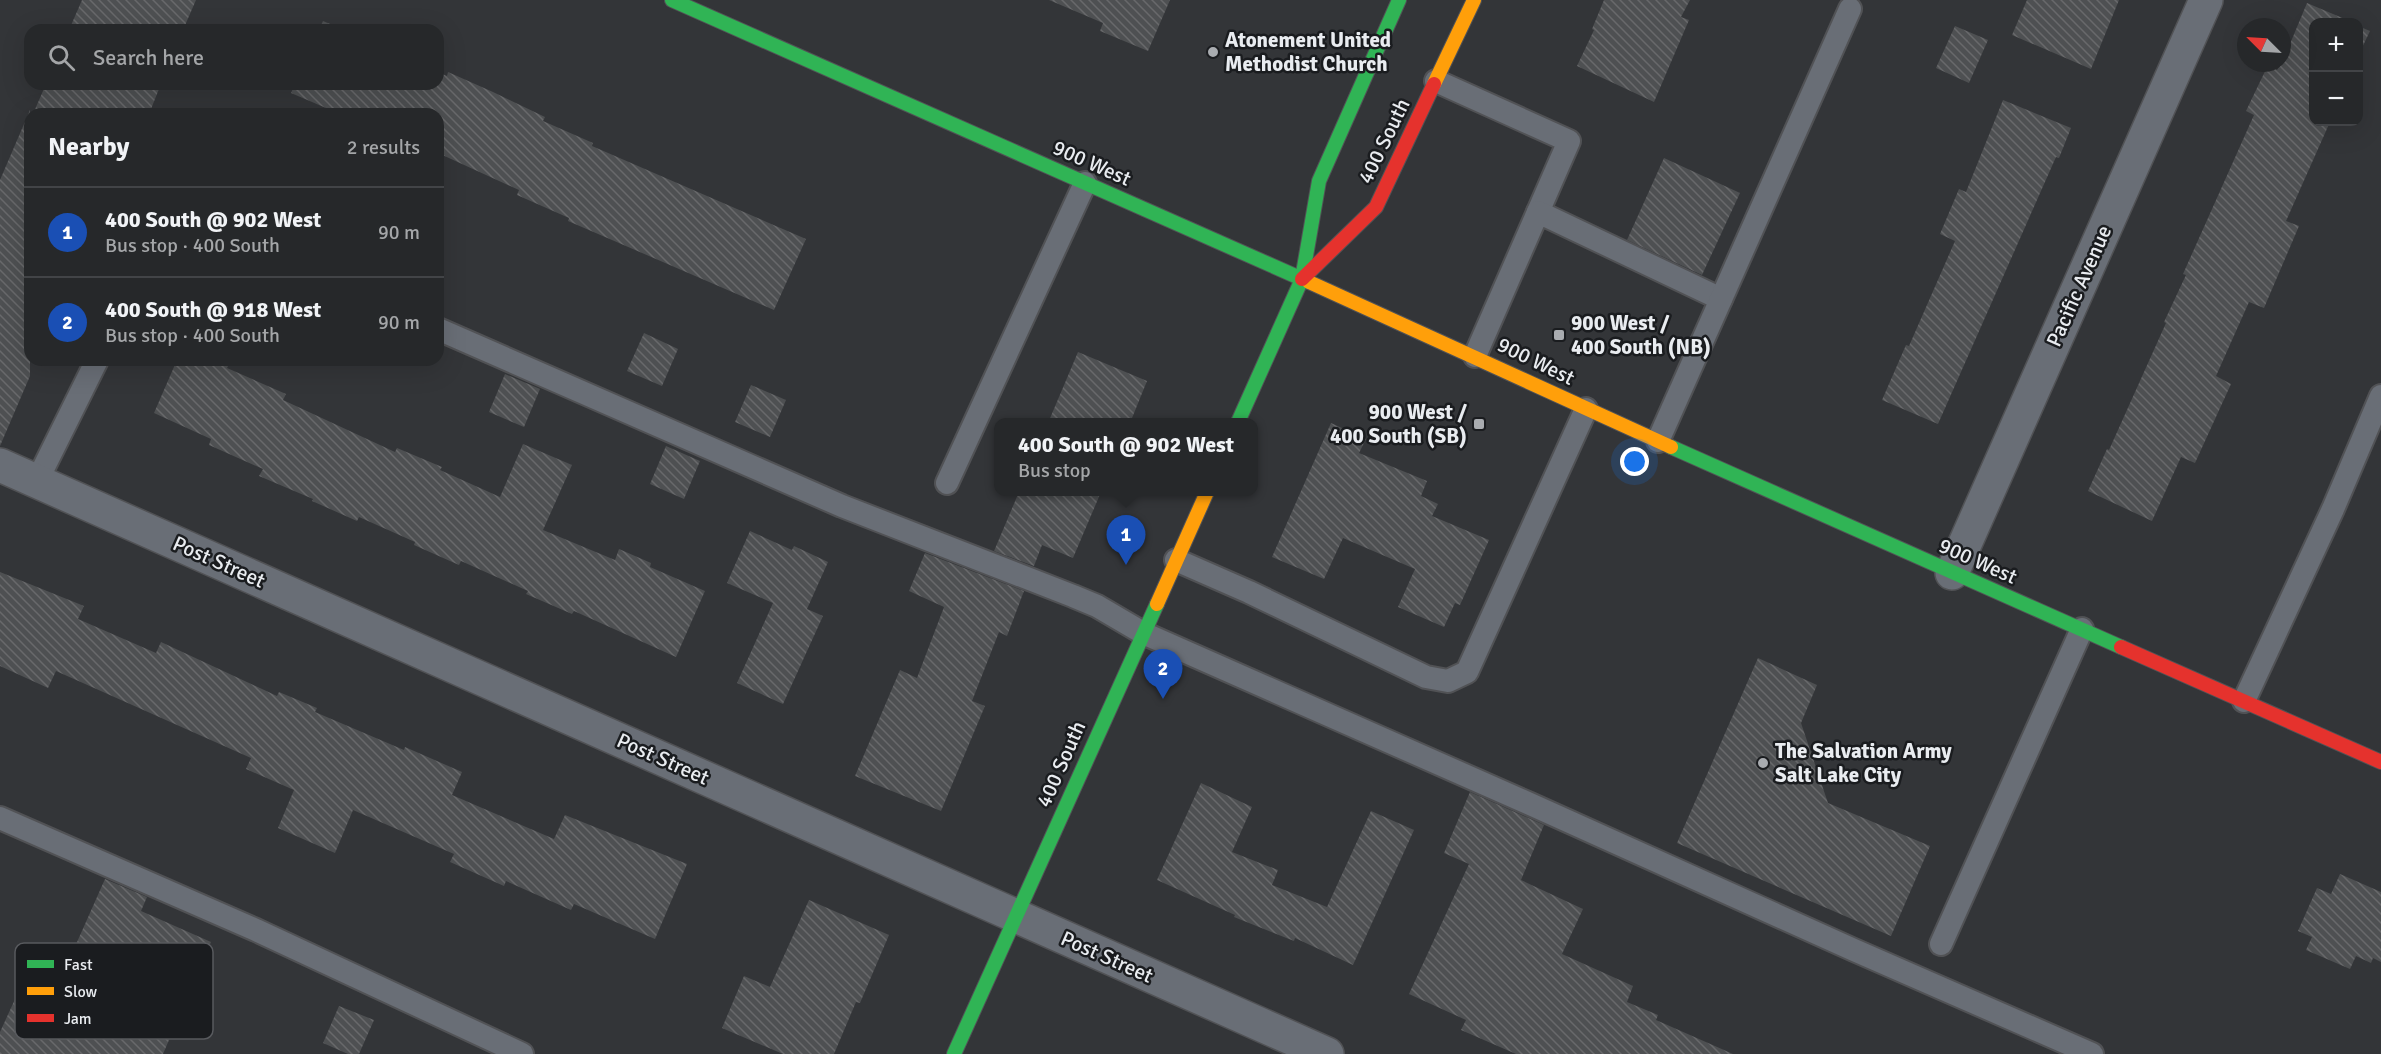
<!DOCTYPE html>
<html lang="en">
<head>
<meta charset="utf-8">
<style>
  :root { --surface:#26282a; --page:#2e3032; --text:#f1f3f6; --muted:#a4a6a8; --line:#424447; --accent:#a9acb0 }
  body { margin:0; font-family:Signika,sans-serif; background:var(--page); color:var(--text) }
  .controls { position:absolute; right:18px; top:18px; display:grid; overflow:hidden; border-radius:12px; box-shadow:0 6px 24px #0002 }
  .controls button { width:54px; height:54px; display:grid; place-items:center; padding:0; border:0; border-bottom:2px solid var(--line); background:var(--surface); color:var(--text); font:30px sans-serif }
  .compass { position:absolute; left:2237px; top:18px; width:54px; height:54px; border-radius:50%; background:var(--surface); box-shadow:0 6px 24px #0002; rotate:294deg }
  .you { position:absolute; left:1635px; top:462px; width:21px; height:21px; margin:-15px; border:4px solid #fff; border-radius:50%; background:#1a73e8; box-shadow:0 0 0 9px #1a73e833 }
  .badge { display:grid; place-items:center; width:39px; height:39px; border-radius:50%; background:var(--accent); color:#fff; font-size:20px; font-weight:700 }
  .pin { position:absolute; translate:-50% -50px; filter:drop-shadow(0 2px 3px #0008) }
  .pin::after { content:''; position:absolute; top:32px; width:21px; height:18px; background:inherit; clip-path:polygon(0 0,100% 0,50% 100%) }
  .popup { position:absolute; left:994px; top:418px; width:264px; height:78px; box-sizing:border-box; display:grid; place-content:center; border-radius:12px; background:var(--surface); filter:drop-shadow(0 2px 4px #0005); font-size:20px; white-space:nowrap; color:var(--muted) }
  .popup b { font-size:22px; color:var(--text) }
  .popup::after { content:''; position:absolute; left:50%; top:100%; margin-left:-12px; border:12px solid transparent; border-top-color:var(--surface) }
  .list { margin:0; padding:0; list-style:none }
  h2 { display:flex; justify-content:space-between; align-items:center; height:78px; margin:0; padding:0 24px; font-size:26px }
  h2 small { font-size:20px; font-weight:400; color:var(--muted) }
  .list li { display:grid; grid-template-columns:39px 1fr auto; gap:18px; align-items:center; box-sizing:border-box; height:90px; padding:0 24px; border-top:2px solid var(--line) }
  .list b { display:block; font-size:22px; white-space:nowrap }
  .list p { margin:0; font-size:20px; white-space:nowrap; color:var(--muted) }
  .list em { font-size:20px; font-style:normal; color:var(--muted) }
  .icon { flex:none; width:33px; height:33px; fill:none; stroke:currentColor; stroke-width:2; stroke-linecap:round; stroke-linejoin:round }
  .map { position:relative; flex:none; width:2381px; height:1054px; overflow:hidden }
  .search { position:absolute; background:var(--surface); box-shadow:0 6px 24px #0002; left:24px; top:24px; width:420px; height:66px; display:flex; align-items:center; gap:15px; box-sizing:border-box; padding:0 21px; border-radius:18px; color:var(--muted); font-size:22px }
  .panel { position:absolute; background:var(--surface); box-shadow:0 6px 24px #0002; left:24px; top:108px; width:420px; height:258px; border-radius:18px }
  .map>svg:first-child { display:block }
  .building { fill:url(#building-back-hatch) }
  .lines { fill:none; stroke-linecap:round; stroke-linejoin:round }
  .lane-casing { stroke:#515255; stroke-width:26 }
  .street-casing { stroke:#515255; stroke-width:36 }
  .fast-casing { stroke:#515255; stroke-width:16 }
  .slow-casing { stroke:#515255; stroke-width:16 }
  .jam-casing { stroke:#515255; stroke-width:16 }
  .lane { stroke:#696e76; stroke-width:22 }
  .street { stroke:#696e76; stroke-width:33 }
  .fast { stroke:#30b455; stroke-width:14 }
  .slow { stroke:#ff9f0a; stroke-width:14 }
  .jam { stroke:#e5322d; stroke-width:14 }
  .poi-dot { fill:#a9acb0; stroke:#1a1c1f; stroke-width:2 }
  .labels { text-anchor:middle; stroke-width:5; stroke-linejoin:round; paint-order:stroke }
  .poi-label { font-size:21px; font-weight:bold; fill:#e9ecf0; stroke:#1a1c1f; text-anchor:start }
  .street-label { font-size:21px; fill:#e9ecf0; stroke:#1a1c1f }
  .key { fill:#1a1c1f; stroke:#585a5e; stroke-width:1.5 }
  .key-label { font-size:16px; fill:#e9ecf0 }
</style>
</head>
<body>
<div class="map">
<svg width="2381" height="1054" viewBox="0 0 2381 1054">
  <defs>
    <pattern id="building-back-hatch" width="6" height="6" patternUnits="userSpaceOnUse" patternTransform="scale(1.5)"><rect width="6" height="6" fill="#4e5052"/><path d="M-1 5l2 2M0 0l6 6M5-1l2 2" fill="none" stroke="#68696b"/></pattern>
  </defs>
  <rect width="100%" height="100%" fill="#333538"/>
  <g class="building">
    <polygon points="82,0 196,0 183,30 69,30"/>
    <polygon points="1049,0 1170,0 1148,51 1100,31 1103,23"/>
    <polygon points="1604,0 1690,0 1681,17 1689,20 1654,102 1577,66 1594,30 1592,29"/>
    <polygon points="2027,0 2119,0 2091,69 2012,35"/>
    <polygon points="2307,3 2352,22 2313,22 2313,122 2330,122 2286,221 2299,226 2264,308 2249,302 2216,376 2231,384 2195,463 2181,457 2152,521 2088,491 2107,449 2109,450 2166,323 2164,322 2186,275 2183,274 2254,115 2246,111 2268,65 2277,70 2282,63"/>
    <polygon points="323,21 344,30 319,30"/>
    <polygon points="1955,26 1988,40 1969,83 1936,68"/>
    <polygon points="2358,26 2370,31 2358,56"/>
    <polygon points="438,72 447,76 448,72 493,92 545,117 543,121 593,143 592,146 806,239 774,310 568,221 569,218 517,195 519,190 438,153 438,114 340,114 291,93 295,84 438,84"/>
    <polygon points="46,84 161,84 149,114 33,114"/>
    <polygon points="2003,100 2071,128 2059,158 2056,157 1938,424 1882,400 1906,345 1909,346 1955,241 1940,234 1959,189 1966,192"/>
    <polygon points="30,110 30,376 0,446 0,180"/>
    <polygon points="1664,158 1740,193 1702,275 1627,240"/>
    <polygon points="644,333 678,349 662,386 627,371"/>
    <polygon points="1078,352 1147,381 1130,423 1048,423"/>
    <polygon points="177,360 231,360 227,368 286,394 283,400 395,452 397,448 442,467 440,470 500,497 523,444 572,465 543,530 615,560 619,549 651,563 650,567 705,591 676,657 574,611 572,614 526,594 528,591 461,561 459,565 414,545 415,542 359,517 357,521 312,501 313,499 259,476 263,469 209,445 211,439 154,413"/>
    <polygon points="505,374 540,389 524,427 489,412"/>
    <polygon points="751,385 786,400 770,437 735,422"/>
    <polygon points="1331,423 1366,439 1359,453 1427,481 1421,496 1438,504 1432,516 1489,540 1460,605 1455,603 1444,627 1398,607 1415,569 1343,538 1324,579 1272,557"/>
    <polygon points="666,446 700,461 684,499 650,484"/>
    <polygon points="1019,492 1101,492 1073,558 1042,545 1034,566 994,551"/>
    <polygon points="750,531 792,550 794,546 828,562 807,609 823,616 783,704 737,683 773,603 727,583"/>
    <polygon points="925,553 1024,591 1007,636 999,632 972,701 985,706 941,811 855,776 900,670 917,678 944,607 909,591"/>
    <polygon points="0,572 84,606 78,619 156,653 161,642 277,696 279,692 317,708 315,712 404,750 405,747 462,772 452,795 554,839 565,815 687,864 655,939 574,904 571,910 506,881 504,886 450,862 454,854 353,810 335,853 278,828 294,790 246,769 251,758 56,671 48,688 0,666"/>
    <polygon points="1758,658 1817,685 1801,723 1828,803 1930,846 1891,936 1677,843"/>
    <polygon points="1201,783 1252,807 1232,852 1278,870 1272,885 1327,907 1371,811 1414,830 1353,965 1295,938 1294,941 1234,917 1235,915 1157,880"/>
    <polygon points="1470,792 1544,825 1521,880 1583,909 1562,954 1633,986 1627,1002 1658,1015 1656,1020 1733,1054 1516,1054 1461,1030 1466,1020 1409,994 1469,864 1444,853"/>
    <polygon points="2340,874 2381,892 2381,962 2373,958 2371,963 2356,956 2350,969 2306,950 2312,937 2298,931 2317,888 2331,894"/>
    <polygon points="105,879 147,897 141,911 211,942 163,1054 0,1054 0,1032 16,997 46,1012"/>
    <polygon points="809,900 889,935 860,1003 856,1002 834,1054 783,1054 722,1028 744,976 770,987"/>
    <polygon points="339,1006 374,1020 359,1054 348,1054 323,1043"/>
  </g>
  <g class="lines">
    <g class="lane-casing">
      <g id="lane">
        <polyline points="1436,81 1569,141 1538,212"/>
        <polyline points="438,329 842,506 1073,596 1097,606 1143,633 1530,804 1854,950 2092,1054"/>
        <polyline points="1475,356 1538,212 1721,299"/>
        <polyline points="1658,441 1850,9"/>
        <polyline points="37,481 97,360"/>
        <polyline points="947,483 1085,183"/>
        <polyline points="1176,560 1249,592 1426,677 1448,681 1467,672 1586,409"/>
        <polyline points="2244,701 2333,509 2381,396"/>
        <polyline points="0,818 256,930 522,1054"/>
        <polyline points="1941,944 2082,629"/>
      </g>
    </g>
    <g class="street-casing">
      <g id="street">
        <polyline points="0,465 1327,1054"/>
        <polyline points="1952,573 2206,0"/>
      </g>
    </g>
    <g class="fast-casing">
      <g id="fast">
        <polyline points="672,0 1309,282"/>
        <polyline points="1238,422 1302,279 1319,181 1399,0"/>
        <polyline points="1671,447 2121,647"/>
        <polyline points="954,1054 1157,604"/>
      </g>
    </g>
    <g class="slow-casing">
      <g id="slow">
        <polyline points="1434,84 1474,0"/>
        <polyline points="1309,282 1671,447"/>
        <polyline points="1157,604 1207,492"/>
      </g>
    </g>
    <g class="jam-casing">
      <g id="jam">
        <polyline points="1302,279 1376,207 1434,84"/>
        <polyline points="2121,647 2381,762"/>
      </g>
    </g>
    <use href="#lane" class="lane"/>
    <use href="#street" class="street"/>
    <use href="#fast" class="fast"/>
    <use href="#slow" class="slow"/>
    <use href="#jam" class="jam"/>
  </g>
  <g class="poi-dot">
    <circle cx="1213" cy="52" r="6"/>
    <rect x="1553" y="329" width="12" height="12" rx="3"/>
    <rect x="1473" y="418" width="12" height="12" rx="3"/>
    <circle cx="1763" cy="763" r="6"/>
  </g>
  <g class="labels">
    <g class="poi-label">
      <text x="1225" y="47">Atonement United<tspan x="1225" dy="24">Methodist Church</tspan></text>
      <text x="1571" y="330">900 West /<tspan x="1571" dy="24">400 South (NB)</tspan></text>
      <text x="1467" y="419" text-anchor="end">900 West /<tspan x="1467" dy="24">400 South (SB)</tspan></text>
      <text x="1775" y="758">The Salvation Army<tspan x="1775" dy="24">Salt Lake City</tspan></text>
    </g>
    <g class="street-label">
      <text transform="translate(1384 141) rotate(-64)" y="7">400 South</text>
      <text transform="translate(1092 163) rotate(24)" y="7">900 West</text>
      <text transform="translate(2079 286) rotate(-66)" y="7">Pacific Avenue</text>
      <text transform="translate(1536 361) rotate(26)" y="7">900 West</text>
      <text transform="translate(1978 561) rotate(24)" y="7">900 West</text>
      <text transform="translate(219 562) rotate(24)" y="7">Post Street</text>
      <text transform="translate(663 759) rotate(24)" y="7">Post Street</text>
      <text transform="translate(1061 764) rotate(-66)" y="7">400 South</text>
      <text transform="translate(1107 957) rotate(24)" y="7">Post Street</text>
    </g>
  </g>
  <rect x="15" y="943" width="198" height="96" rx="9" class="key"/>
  <rect x="27" y="960" width="27" height="8" fill="#30b455"/>
  <rect x="27" y="987" width="27" height="8" fill="#ff9f0a"/>
  <rect x="27" y="1014" width="27" height="8" fill="#e5322d"/>
  <g class="key-label">
    <text x="64" y="970">Fast</text>
    <text x="64" y="997">Slow</text>
    <text x="64" y="1024">Jam</text>
  </g>
</svg>
<div class="controls">
<button>+</button>
<button>−</button>
</div>
<svg class="compass" viewBox="-18 -18 36 36"><path d="M0-13l5 13h-10z" fill="#e53935"/><path d="M0 13l5-13h-10z" fill="#a4a6a8"/></svg>
<div class="you"></div>
<div class="pin badge" style="left:1126px;top:565px;background:#1a4fb4">1</div>
<div class="popup"><b>400 South @ 902 West</b>Bus stop</div>
<div class="pin badge" style="left:1163px;top:699px;background:#1a4fb4">2</div>
<div class="search"><svg class="icon" aria-label="search" viewBox="0 0 24 24"><circle cx="10" cy="10" r="6"/><path d="M15 15l6 6"/></svg>Search here</div>
<section class="panel">
<h2>Nearby<small>2 results</small></h2>
<ul class="list">
<li><span class="badge" style="background:#1a4fb4">1</span><div><b>400 South @ 902 West</b><p>Bus stop · 400 South</p></div><em>90 m</em></li>
<li><span class="badge" style="background:#1a4fb4">2</span><div><b>400 South @ 918 West</b><p>Bus stop · 400 South</p></div><em>90 m</em></li>
</ul>
</section>
</div>
</body>
</html>
